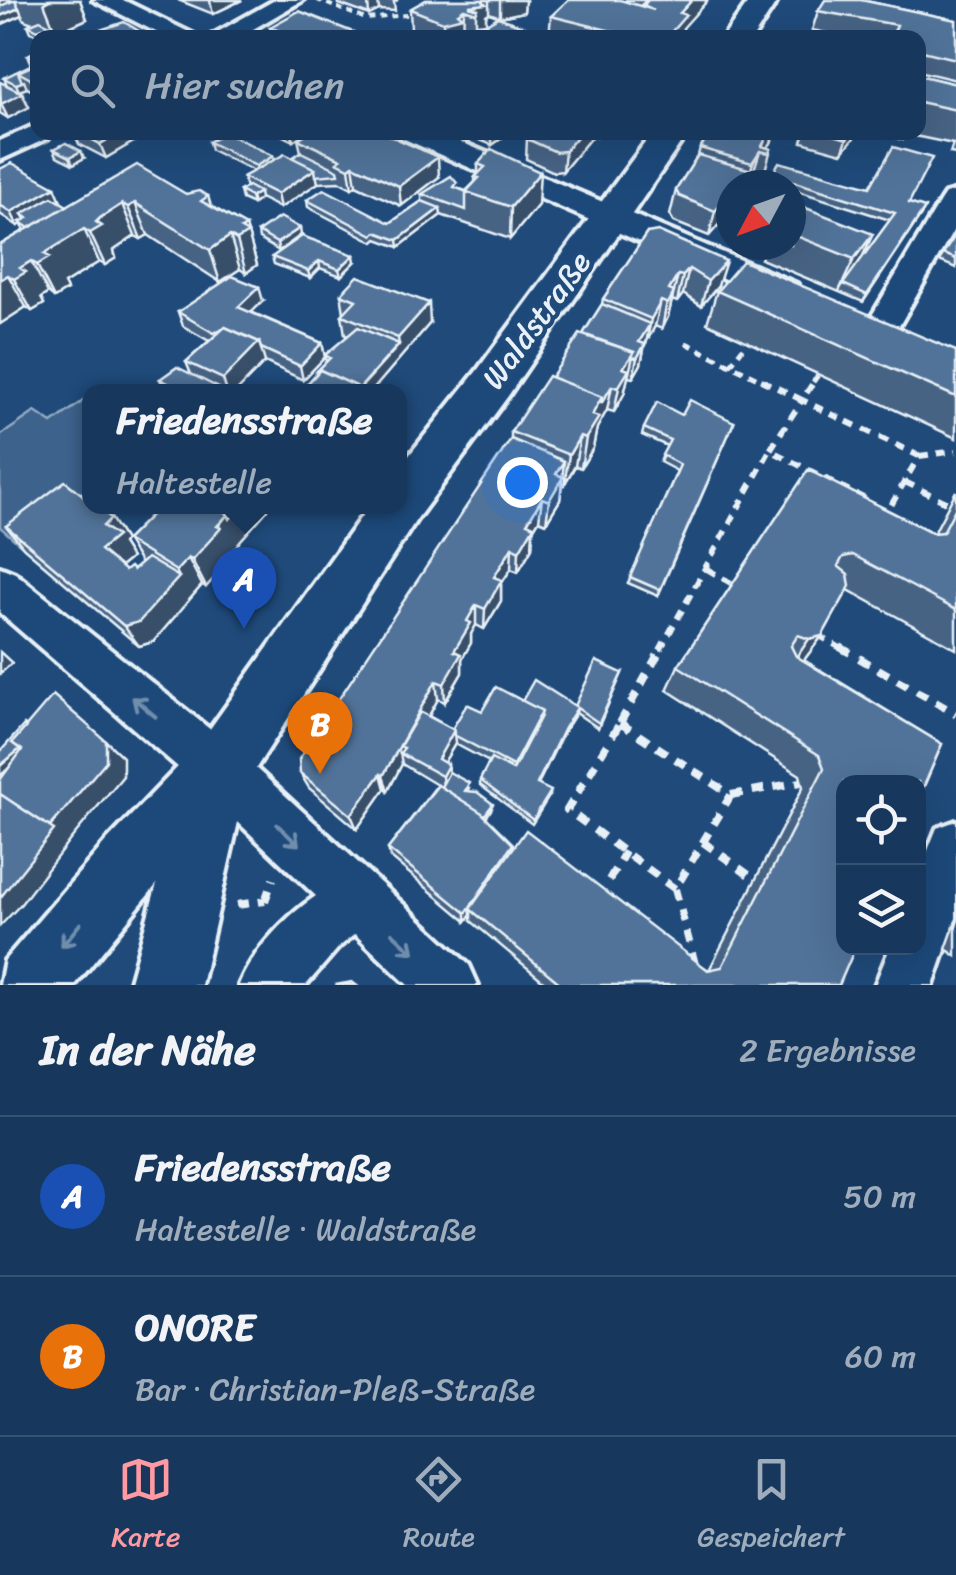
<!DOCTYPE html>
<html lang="de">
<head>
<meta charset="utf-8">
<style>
  :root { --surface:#17385c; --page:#244365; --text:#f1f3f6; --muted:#9eacbb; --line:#365272; --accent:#ff9aa2 }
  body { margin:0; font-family:Sriracha,sans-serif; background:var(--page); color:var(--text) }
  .controls { position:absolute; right:30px; bottom:30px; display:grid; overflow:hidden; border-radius:20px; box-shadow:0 10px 40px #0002 }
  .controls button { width:90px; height:90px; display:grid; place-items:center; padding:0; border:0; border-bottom:2px solid var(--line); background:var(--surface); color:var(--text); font:50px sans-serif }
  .compass { position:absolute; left:716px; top:170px; width:90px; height:90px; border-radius:50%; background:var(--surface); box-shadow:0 10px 40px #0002; rotate:229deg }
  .you { position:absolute; left:522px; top:482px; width:35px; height:35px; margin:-25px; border:8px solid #fff; border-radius:50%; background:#1a73e8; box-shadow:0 0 0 15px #1a73e833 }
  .badge { display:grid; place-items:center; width:65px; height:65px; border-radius:50%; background:var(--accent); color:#fff; font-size:32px; font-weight:700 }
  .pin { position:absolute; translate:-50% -82px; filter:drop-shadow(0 2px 5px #0008) }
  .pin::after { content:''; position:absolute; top:52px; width:35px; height:30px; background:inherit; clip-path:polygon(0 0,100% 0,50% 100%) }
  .popup { position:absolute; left:82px; top:384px; width:325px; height:130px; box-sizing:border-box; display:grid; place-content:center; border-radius:20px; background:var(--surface); filter:drop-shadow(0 2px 8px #0005); font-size:32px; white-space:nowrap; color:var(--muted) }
  .popup b { font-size:38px; color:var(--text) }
  .popup::after { content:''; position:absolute; left:50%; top:100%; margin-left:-20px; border:20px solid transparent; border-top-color:var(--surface) }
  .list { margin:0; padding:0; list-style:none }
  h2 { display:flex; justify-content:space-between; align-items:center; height:130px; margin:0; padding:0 40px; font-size:42px }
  h2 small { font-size:32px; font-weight:400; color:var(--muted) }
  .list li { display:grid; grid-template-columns:65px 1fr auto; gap:30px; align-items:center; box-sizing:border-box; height:160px; padding:0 40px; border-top:2px solid var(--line) }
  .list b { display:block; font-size:38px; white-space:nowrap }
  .list p { margin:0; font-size:32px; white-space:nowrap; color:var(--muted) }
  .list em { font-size:32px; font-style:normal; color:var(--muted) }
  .icon { flex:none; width:55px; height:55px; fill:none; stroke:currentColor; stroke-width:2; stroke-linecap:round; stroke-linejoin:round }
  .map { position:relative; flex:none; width:956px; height:985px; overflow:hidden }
  .search { position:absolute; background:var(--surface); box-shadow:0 10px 40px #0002; left:30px; right:30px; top:30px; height:110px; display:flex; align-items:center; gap:25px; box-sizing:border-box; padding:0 35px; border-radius:20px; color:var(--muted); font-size:38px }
  .sheet { height:450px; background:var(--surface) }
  nav { display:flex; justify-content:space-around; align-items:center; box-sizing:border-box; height:140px; border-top:2px solid var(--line); background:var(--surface); font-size:28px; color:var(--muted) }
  nav a { display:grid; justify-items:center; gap:5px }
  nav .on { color:var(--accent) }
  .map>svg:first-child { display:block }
  .green { fill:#3c628c; stroke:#92aac2; stroke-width:2.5 }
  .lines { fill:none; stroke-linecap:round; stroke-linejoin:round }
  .minor-casing { stroke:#e8f1f8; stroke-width:8 }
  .major-casing { stroke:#e8f1f8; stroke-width:8 }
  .path-far3 { stroke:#e8f1f8; stroke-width:4; stroke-dasharray:6 5; stroke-linecap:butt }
  .path-far2 { stroke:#e8f1f8; stroke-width:5; stroke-dasharray:8 6; stroke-linecap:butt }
  .path-far1 { stroke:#e8f1f8; stroke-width:6; stroke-dasharray:10 8; stroke-linecap:butt }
  .path { stroke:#e8f1f8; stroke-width:8; stroke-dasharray:12 10; stroke-linecap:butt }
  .minor { fill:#1f4a7a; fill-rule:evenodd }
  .major { fill:#1f4a7a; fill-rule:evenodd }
  .wall { fill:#466384; stroke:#e8f1f8; stroke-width:2.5 }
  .shaded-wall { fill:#39506b; stroke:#e8f1f8; stroke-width:2.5 }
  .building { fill:#517399; stroke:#e8f1f8; stroke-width:2.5 }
  .oneway { stroke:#6f8dac }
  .labels { text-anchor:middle; stroke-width:9; stroke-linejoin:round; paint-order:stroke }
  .street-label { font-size:32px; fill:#e8f1f8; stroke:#1f4a7a }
</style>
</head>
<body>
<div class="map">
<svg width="956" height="985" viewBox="0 0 956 985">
  <rect width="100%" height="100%" fill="#1f4a7a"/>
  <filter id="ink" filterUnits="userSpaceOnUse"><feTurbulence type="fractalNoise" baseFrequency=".01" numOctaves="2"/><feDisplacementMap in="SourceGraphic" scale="20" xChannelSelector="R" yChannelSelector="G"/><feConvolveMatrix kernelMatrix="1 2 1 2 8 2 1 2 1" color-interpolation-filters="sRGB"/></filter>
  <g filter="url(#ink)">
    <polygon class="green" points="89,397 89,497 24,548 0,527 0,436 35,412 52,423"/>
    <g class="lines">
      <g class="minor-casing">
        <g id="minor">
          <polygon points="93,0 123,0 201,38 168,38"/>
          <polygon points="275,0 303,0 238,38 207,38"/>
          <polygon points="38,124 38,132 51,132 48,138 0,160 0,141"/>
          <polygon points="399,132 437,132 797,284 801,292 797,300 785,303 773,300 402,138"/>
          <polygon points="956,191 956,226 891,340 879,344 867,340 862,332 867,324 941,200 945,194"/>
          <path d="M0 567 15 573 237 751 469 965 478 985H408L355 934 339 947 306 985H239C253 951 285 917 316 896L201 787 0 613Z"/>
          <polygon points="956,821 956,918 933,985 875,985 890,948 918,948 918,875 937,828"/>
        </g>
      </g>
      <g class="major-casing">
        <g id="major">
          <polygon points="750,0 778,0 753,38 723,38"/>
          <polygon points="653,132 688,132 508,396 416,520 247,782 201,985 129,985 157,884 75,985 0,985 5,960 105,843 197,747 369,506 399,506 399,468 476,372"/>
        </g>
      </g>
      <polyline class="path-far3" points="317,0 366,19 416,14"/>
      <g class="path-far2">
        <polyline points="686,343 766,382"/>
        <polyline points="730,365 748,341"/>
        <polyline points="813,382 819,374"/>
      </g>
      <g class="path-far1">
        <polyline points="761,380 802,400 815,380"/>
        <polyline points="919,456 956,451"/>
        <polyline points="905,482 950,504"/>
        <polyline points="865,499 770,450 802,400 919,456 888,511"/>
        <polyline points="707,569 736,586"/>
        <polyline points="818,635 844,650"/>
        <polyline points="660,650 770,450"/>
      </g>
      <g class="path">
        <polyline points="840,647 956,714"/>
        <polyline points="620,723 662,647"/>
        <polygon points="620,723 731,795 675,889 567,810"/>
        <polyline points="731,795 801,782"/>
        <polyline points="703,842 756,880"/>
        <polyline points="609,880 625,852"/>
        <polyline points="675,889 696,968"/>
        <polyline points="265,901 273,879"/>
        <polyline points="237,905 265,901"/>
      </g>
      <use href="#minor" class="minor"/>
      <use href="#major" class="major"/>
    </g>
    <g class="wall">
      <polygon points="0,0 80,0 87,19 56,33 53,32 41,37 31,32 28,25 33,23 24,20 22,15 0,25"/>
      <polygon points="178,0 242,0 213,14"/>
      <polygon points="338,0 398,0 394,2 395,11 379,10 369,15 339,4"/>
      <polygon points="426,0 527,0 525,1 524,12 500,17 489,13 486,15 486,23 478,24 477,29 549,36 551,16 625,2 626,0 647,0 640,6 644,7 644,5 683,28 682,38 471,38 471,33 473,31 464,28 463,37 435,38 411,29 410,9"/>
      <polygon points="866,1 956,20 956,80 918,71 918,38 851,38 812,30 818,11"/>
      <polygon points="270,27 363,36 363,38 272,38"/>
      <polygon points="38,50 38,93 27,88 19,91 7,85 4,78 35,64 31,62 28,55"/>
      <polygon points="918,75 956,84 956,154 950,153 953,144 905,134 903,140 885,135 887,132 918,132"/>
      <polygon points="0,82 22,93 29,107 8,118 0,113"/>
      <polygon points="74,132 132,132 135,141 106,158 79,144"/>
      <polygon points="275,132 306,132 293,141"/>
      <polygon points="506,132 506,135 492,145 463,133"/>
      <polygon points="534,132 600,132 596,137 592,136 563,171 554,172 526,159 527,139"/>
      <polygon points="711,132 778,132 776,135 774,135 771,143 767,148 771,149 764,174 731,185 731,216 727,215 709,236 674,222 670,215 676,190 698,155 700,148"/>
      <polygon points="805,132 856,132 842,153 802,142"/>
      <polygon points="298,139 439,177 401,206 356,185 352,188 340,182 318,183 280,208 260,198 253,204 242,199 240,191 246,188 243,177 254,171 211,150 209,142 274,161 292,158 301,152"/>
      <polygon points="54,149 84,158 73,164 57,156"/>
      <polygon points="491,149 538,205 510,239 441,215 399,247 377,239 374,242 308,207 307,200 390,223 422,201 422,194 457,188 466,191 475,182 475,177 478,174 478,164"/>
      <polygon points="0,169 67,206 186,194 208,196 211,206 246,226 257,265 246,273 240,269 220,282 148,235 141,239 135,236 114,250 116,258 105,265 99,262 64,284 67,290 54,298 48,293 41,298 44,304 32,311 26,307 0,324 0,245 25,230 21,224 18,226 0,214"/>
      <polygon points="772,175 910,203 921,215 863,302 761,259 766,245 791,245 791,205 861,259 890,220 791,189 791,185 778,185 770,182"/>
      <polygon points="258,232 301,235 279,251 259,239"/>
      <polygon points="647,233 718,286 701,306 683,294 677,302 672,300 668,317 662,329 655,326 645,344 641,364 633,378 628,377 624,394 614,412 607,410 597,428 593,448 581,468 575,466 564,485 562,484 560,500 546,523 539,520 533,530 532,548 518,572 511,569 501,584 501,601 484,629 476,625 471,634 471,643 462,659 462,673 445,702 438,699 429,716 452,729 482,711 522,701 575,706 622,673 598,728 576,713 563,733 538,784 550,795 532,824 480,785 480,780 489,762 455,744 444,762 449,772 469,788 467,791 492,808 486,818 513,844 512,851 709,970 803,787 800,775 667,690 678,666 808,470 934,533 956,491 956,649 848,590 822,636 804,660 942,744 839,985 548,985 471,921 471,915 466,921 391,858 388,849 437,785 402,764 388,791 385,789 357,829 309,788 300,773 511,439 511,432 583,334 602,304 603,299"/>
      <polygon points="956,234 956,268 939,261"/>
      <polygon points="272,257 355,262 341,276 320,268 310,278 274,264"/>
      <polygon points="717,291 956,351 956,438 707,323"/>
      <polygon points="341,294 430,323 371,392 300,392 326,362 325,355 348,336 345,335 342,315 344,313"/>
      <polygon points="263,301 251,312 322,343 325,357 303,380 265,362 236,392 175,392 163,386 160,379 191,374 186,362 209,341 183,326 178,312"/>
      <polygon points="682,415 734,422 658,596 628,583 677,471 660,462 667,446 642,435 644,428"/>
      <polygon points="89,506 119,506 108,515 125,540 122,544 131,558 120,567 125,571 133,570 141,564 126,540 158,508 157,506 271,506 240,541 232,552 234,556 206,587 202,585 153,642 139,646 24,548 6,526"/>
      <polygon points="956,921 956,956 946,949"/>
    </g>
    <g class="shaded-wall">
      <polygon points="0,0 15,0 0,14"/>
      <polygon points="50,0 80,0 87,19 56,33 44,3"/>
      <polygon points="212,0 242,0 213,14 210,1"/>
      <polygon points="371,0 378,0 379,10 369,15 368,2"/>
      <polygon points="481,0 489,0 489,13 486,15 486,23 478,24 476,32 476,13 469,6"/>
      <polygon points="500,0 527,0 525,1 524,12 500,17"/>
      <polygon points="692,0 708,0 683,28 682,38 666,38 680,13"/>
      <polygon points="19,8 22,15 0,25 0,16"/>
      <polygon points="464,9 463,37 444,38 443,22"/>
      <polygon points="50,25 53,31 41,37 38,30"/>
      <polygon points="24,81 27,88 19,91 16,84"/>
      <polygon points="22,93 29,107 8,118 1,104"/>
      <polygon points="121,132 132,132 135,141 106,158 100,144"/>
      <polygon points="292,132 306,132 293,141"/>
      <polygon points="492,132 506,132 506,135 492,145"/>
      <polygon points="581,132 593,132 592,136 563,171 565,151"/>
      <polygon points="765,132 774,132 771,143 765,150 760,151 749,185 746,185 761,137"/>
      <polygon points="852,132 856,132 854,138 842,153 847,139"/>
      <polygon points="81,151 84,158 73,164 70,157"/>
      <polygon points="273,156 274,163 258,173 256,166"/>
      <polygon points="438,157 439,177 401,206 399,186"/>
      <polygon points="353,165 356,185 352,188 349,168"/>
      <polygon points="315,169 318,183 280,208 277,194"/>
      <polygon points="540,172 538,205 510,239 511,207"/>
      <polygon points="55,187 61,201 29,220 22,214 26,221 18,226 11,212"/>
      <polygon points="259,192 260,199 253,204 251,197"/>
      <polygon points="731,193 731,200 727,215 709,236 715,211"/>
      <polygon points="135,203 148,235 141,239 128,207"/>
      <polygon points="122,204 135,236 113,251 116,258 105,265 90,233 100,218"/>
      <polygon points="440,208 441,215 399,247 398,240"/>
      <polygon points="925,208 921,215 863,302 867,295"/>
      <polygon points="246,226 257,265 246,273 237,240 241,229"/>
      <polygon points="300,228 301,235 279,251 277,243"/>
      <polygon points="84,229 99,262 64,284 67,290 54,298 37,265 44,254"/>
      <polygon points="873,234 858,266 843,284 839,291 854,259"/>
      <polygon points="230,236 240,269 220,282 210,250"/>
      <polygon points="354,255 355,262 341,276 339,269"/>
      <polygon points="31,261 48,293 41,298 44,304 32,311 14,279 20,268"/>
      <polygon points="319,261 320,268 310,278 308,271"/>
      <polygon points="726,261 718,286 701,306 708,281"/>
      <polygon points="689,269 683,294 677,302 683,276"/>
      <polygon points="8,275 26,307 0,324 0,280"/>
      <polygon points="678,275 668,317 662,329 669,290"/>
      <polygon points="259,287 263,301 243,321 238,307"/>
      <polygon points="661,301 655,326 646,343 651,319"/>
      <polygon points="429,303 430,323 371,392 357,392 399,345 398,338"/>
      <polygon points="650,324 646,343 637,358 639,342"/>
      <polygon points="259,342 265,362 236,392 227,392 223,379"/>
      <polygon points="322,343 325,357 303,380 300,366"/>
      <polygon points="645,344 641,364 633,378 637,358"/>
      <polygon points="634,352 624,394 614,412 623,368"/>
      <polygon points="612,386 607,410 597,428 593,448 581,468 586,438 592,415 602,397"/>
      <polygon points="580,436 575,466 564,485 569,455"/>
      <polygon points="564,461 560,500 546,523 549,501 556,474"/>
      <polygon points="542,498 539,520 533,530 532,548 518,572 519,551 527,523"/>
      <polygon points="107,506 119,506 107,516 103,509"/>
      <polygon points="242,506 271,506 240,541 232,552 234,556 206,587 192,560 228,514"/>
      <polygon points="111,518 125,540 122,544 131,558 115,571 100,550 103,526"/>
      <polygon points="512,547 511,569 501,584 501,601 484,629 485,609 494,577"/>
      <polygon points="188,558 202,585 153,642 139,646 124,626 179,577 176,571"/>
      <polygon points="476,605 476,625 471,634 471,643 462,659 462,673 445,702 444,684 454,651 467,621"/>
      <polygon points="822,636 804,660 792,664 809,639"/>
      <polygon points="0,652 12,663 0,674"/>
      <polygon points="436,681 438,699 406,757 400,753 402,764 388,791 383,776"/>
      <polygon points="577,708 576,713 563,733 536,788 564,728"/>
      <polygon points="454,730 455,744 439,771 438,759"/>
      <polygon points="106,741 123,757 123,776 70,840 21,904 0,926 0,898"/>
      <polygon points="20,749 26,753 0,776 0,766"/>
      <polygon points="448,765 449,777 443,788 442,776"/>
      <polygon points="381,774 385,789 357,829 351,815"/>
      <polygon points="513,844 511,854 470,909 471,915 466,921 466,913"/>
    </g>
    <g class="building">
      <polygon points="15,0 19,8 0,16 0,6"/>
      <polygon points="426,0 482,0 486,4 469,6 478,9 476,13 464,9 458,13 463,17 443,22 410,9"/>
      <polygon points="568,0 620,0 654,10 644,5 648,0 692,0 680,13 686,15 666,38 630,38 632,36 551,16"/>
      <polygon points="825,0 861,0 956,20 956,59 918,50 918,38 891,38 897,25 818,11"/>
      <polygon points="299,11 363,36 359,38 296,38 270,27"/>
      <polygon points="498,17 555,38 482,38 471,33"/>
      <polygon points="40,20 50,25 38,30 28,25"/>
      <polygon points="124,22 144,34 137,38 111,38 97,31"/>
      <polygon points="97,32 99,38 86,38"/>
      <polygon points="38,50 38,60 28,55"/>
      <polygon points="38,63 38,83 18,72"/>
      <polygon points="32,64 18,72 22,82 16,84 4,78"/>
      <polygon points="918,75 956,84 956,110 919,102 918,104"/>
      <polygon points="0,82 22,93 1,104"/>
      <polygon points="78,132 121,132 100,144"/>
      <polygon points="225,132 273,156 256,166 209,142"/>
      <polygon points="309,132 382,132 438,157 399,186 353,165 349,168 337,162 341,159 298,139"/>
      <polygon points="534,132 581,132 565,151 556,152 527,139"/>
      <polygon points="711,132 770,132 762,146 771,149 769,153 760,151 752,163 700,148"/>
      <polygon points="824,132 852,132 847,139"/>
      <polygon points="66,143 81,151 70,157 54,149"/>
      <polygon points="893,147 932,158 909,203 925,208 867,295 843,284 895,213 772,175 779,162 870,187"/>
      <polygon points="491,149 540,172 511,207 466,192 479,178 475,177 485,167 478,164"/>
      <polygon points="301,152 338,170 339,174 316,176 315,169 292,158"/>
      <polygon points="285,154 315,169 277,194 243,177"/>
      <polygon points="698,155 766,174 760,185 731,185 731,193 715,211 679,196 676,190"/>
      <polygon points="12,163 55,187 11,212 0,205 0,169"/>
      <polygon points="137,165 186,194 199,191 208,196 201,201 246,226 241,229 248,233 237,240 230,236 210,250 135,203 128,207 122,204 100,218 96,222 102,226 90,233 84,229 44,254 50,257 37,265 31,261 20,268 26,272 14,279 8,275 0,280 0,245"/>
      <polygon points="451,176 457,183 454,187 472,194 466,192 466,210 422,194"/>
      <polygon points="248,186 259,192 251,197 240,191"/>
      <polygon points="324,189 390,223 422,201 440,208 398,240 376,232 373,235 307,200"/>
      <polygon points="52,197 67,206 29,228 20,222 28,218 22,214"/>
      <polygon points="793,203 873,234 854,259 791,234 791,205"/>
      <polygon points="280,217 300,228 277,243 258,232"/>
      <polygon points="658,231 726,261 708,281 689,269 683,276 678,275 669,290 674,292 668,304 661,301 651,319 603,299 647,233"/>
      <polygon points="956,234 956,259 943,254"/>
      <polygon points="302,236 354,255 339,269 319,261 308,271 272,257"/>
      <polygon points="743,261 956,351 956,397 717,291"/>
      <polygon points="232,276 259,287 238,307 322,343 300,366 261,348 259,342 225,327 214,333 178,312"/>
      <polygon points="358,276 429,303 398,338 342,315 356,300 341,294"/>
      <polygon points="602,304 650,324 639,342 645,344 637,358 632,357 634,352 583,334"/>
      <polygon points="225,327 259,342 223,379 186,362"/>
      <polygon points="358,327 399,344 356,392 356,386 320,370 315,373 330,358 325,355"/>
      <polygon points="580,334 634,352 623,368 629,370 618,388 612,386 601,404 602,397 551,378"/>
      <polygon points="177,367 227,392 186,392 160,379"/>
      <polygon points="320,370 356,386 351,392 300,392"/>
      <polygon points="548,376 602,397 592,415 599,417 586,438 580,436 569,455 511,432"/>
      <polygon points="690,400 734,422 660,590 630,577 680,465 662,455 670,440 644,428 657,402 682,415"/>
      <polygon points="511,439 564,461 556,474 563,477 549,501 542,498 527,523 534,526 519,551 512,547 494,577 502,580 485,609 476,605 467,621 471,623 454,651 461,654 444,684 436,681 383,776 381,774 351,815 300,773 299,759"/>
      <polygon points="808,470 933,533 943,532 956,507 956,610 853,555 843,557 838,566 848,574 850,586 822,636 809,639 798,635 791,646 796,656 942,744 918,800 918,782 844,782 844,948 855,948 839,985 562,985 470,909 526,830 708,970 722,967 824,768 819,755 678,666"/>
      <polygon points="65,481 89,500 89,506 97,506 111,518 103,526 117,536 100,550 125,571 130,567 133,570 147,558 179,577 139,622 124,626 6,526"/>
      <polygon points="89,487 89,499 82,493"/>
      <polygon points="160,506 214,506 228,514 217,526 221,528 192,560 188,558 176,571 126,540"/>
      <polygon points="214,506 242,506 230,519 228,514"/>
      <polygon points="596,661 622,673 599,723 577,708 564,728 537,784 551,791 533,820 480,780 491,759 513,770 541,716 542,711 522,701 534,680 575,706"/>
      <polygon points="496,687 542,711 513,766 454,735 454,730 452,729 467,704 482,711"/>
      <polygon points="53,695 106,741 106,761 50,827 0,794 0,780 22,750 12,743"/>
      <polygon points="420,712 454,730 438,759 448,765 442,776 400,753 404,748 400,746"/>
      <polygon points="24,725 26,727 12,743 20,749 0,766 0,752"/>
      <polygon points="449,772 469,783 465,791 477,792 493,804 484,816 441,787"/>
      <polygon points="438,785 482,813 513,844 466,913 388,849"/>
      <polygon points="0,794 54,830 0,898"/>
      <polygon points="352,982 356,985 335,985"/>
    </g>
    <defs><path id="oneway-shaft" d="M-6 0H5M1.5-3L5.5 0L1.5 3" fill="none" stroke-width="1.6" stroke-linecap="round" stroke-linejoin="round" transform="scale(2.5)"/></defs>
    <g class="oneway">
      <use href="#oneway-shaft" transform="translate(144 707) rotate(-140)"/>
      <use href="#oneway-shaft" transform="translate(288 835) rotate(44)"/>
      <use href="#oneway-shaft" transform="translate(71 935) rotate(129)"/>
      <use href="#oneway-shaft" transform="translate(403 943) rotate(43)"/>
    </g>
  </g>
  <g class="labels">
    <g class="street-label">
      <text transform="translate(536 320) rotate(-54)" y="11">Waldstraße</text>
    </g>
  </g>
</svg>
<div class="controls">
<button><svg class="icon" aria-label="locate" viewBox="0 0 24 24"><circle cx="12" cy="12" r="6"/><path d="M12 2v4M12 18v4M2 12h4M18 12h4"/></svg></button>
<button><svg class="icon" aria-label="layers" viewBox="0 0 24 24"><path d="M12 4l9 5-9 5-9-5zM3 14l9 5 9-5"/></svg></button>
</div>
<svg class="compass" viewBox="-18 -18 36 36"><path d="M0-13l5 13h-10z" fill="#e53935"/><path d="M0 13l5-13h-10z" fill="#9eacbb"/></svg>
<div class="you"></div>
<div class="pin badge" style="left:244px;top:629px;background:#1a4fb4">A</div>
<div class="popup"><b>Friedensstraße</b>Haltestelle</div>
<div class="pin badge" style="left:320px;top:774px;background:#e8710a">B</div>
<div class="search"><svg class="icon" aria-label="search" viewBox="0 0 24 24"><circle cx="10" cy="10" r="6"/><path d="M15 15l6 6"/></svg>Hier suchen</div>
</div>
<section class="sheet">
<h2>In der Nähe<small>2 Ergebnisse</small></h2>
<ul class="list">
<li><span class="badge" style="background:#1a4fb4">A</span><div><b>Friedensstraße</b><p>Haltestelle · Waldstraße</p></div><em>50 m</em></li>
<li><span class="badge" style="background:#e8710a">B</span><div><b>ONORE</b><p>Bar · Christian-Pleß-Straße</p></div><em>60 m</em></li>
</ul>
</section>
<nav>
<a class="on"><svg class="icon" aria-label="map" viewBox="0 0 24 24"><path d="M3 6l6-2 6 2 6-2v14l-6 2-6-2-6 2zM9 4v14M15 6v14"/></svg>Karte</a>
<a><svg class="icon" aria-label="directions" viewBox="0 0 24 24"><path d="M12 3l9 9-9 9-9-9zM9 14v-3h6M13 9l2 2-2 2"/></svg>Route</a>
<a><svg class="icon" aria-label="saved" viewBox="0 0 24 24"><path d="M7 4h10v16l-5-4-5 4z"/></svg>Gespeichert</a>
</nav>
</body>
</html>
